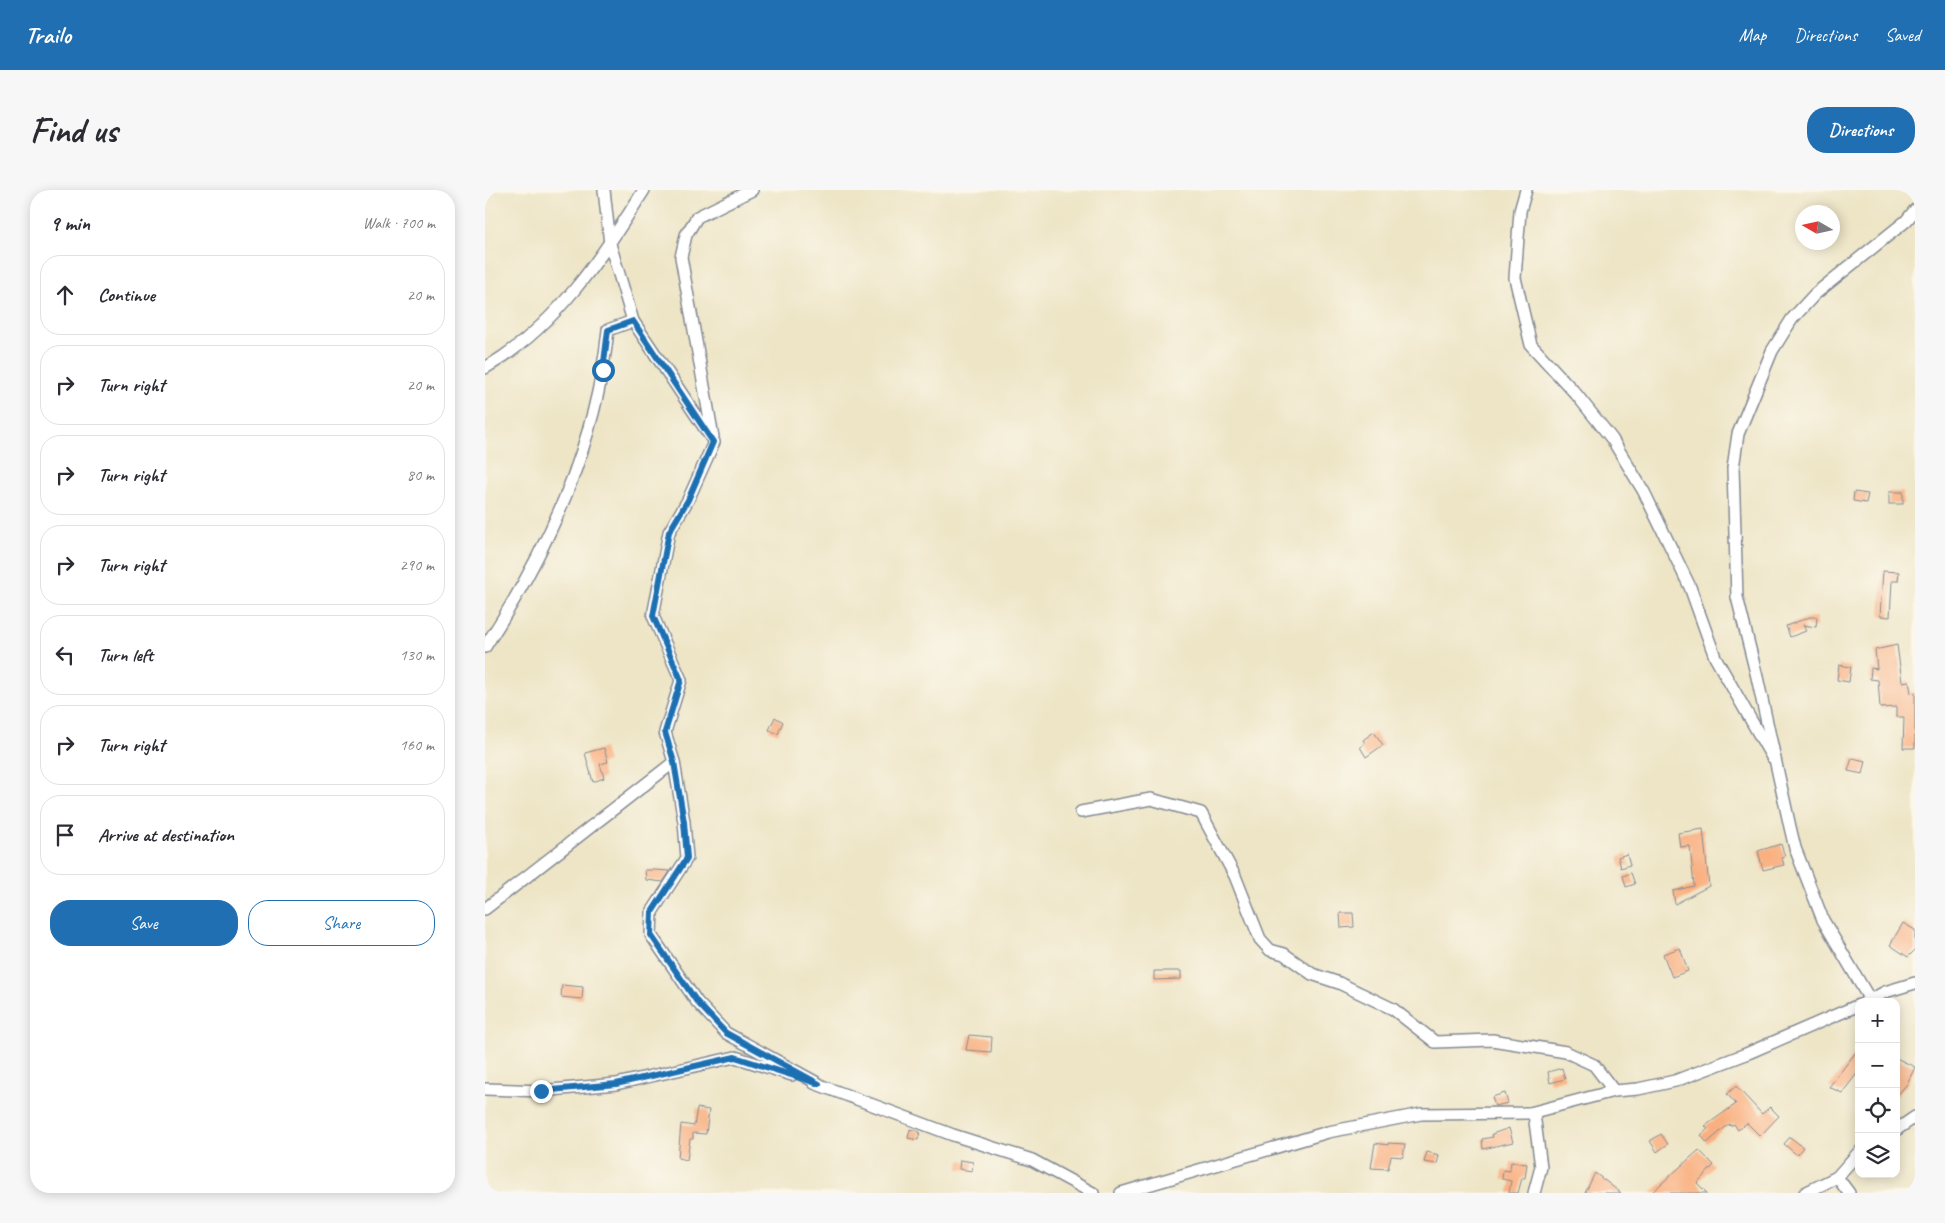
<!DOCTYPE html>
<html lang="en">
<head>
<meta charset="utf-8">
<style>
  :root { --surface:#fff; --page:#f7f7f7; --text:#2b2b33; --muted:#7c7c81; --line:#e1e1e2; --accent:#1f6fb2 }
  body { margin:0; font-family:Caveat,sans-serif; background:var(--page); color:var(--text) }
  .controls { position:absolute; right:15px; bottom:15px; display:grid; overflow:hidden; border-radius:10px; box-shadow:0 2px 12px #0003 }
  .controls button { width:45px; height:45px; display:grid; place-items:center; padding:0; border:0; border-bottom:1px solid var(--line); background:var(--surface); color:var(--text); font:25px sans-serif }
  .compass { position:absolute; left:1310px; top:15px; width:45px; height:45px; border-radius:50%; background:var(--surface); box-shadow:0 2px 12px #0003; rotate:279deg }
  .stop { position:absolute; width:15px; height:15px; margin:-11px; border:4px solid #1f6fb2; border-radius:50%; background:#fff }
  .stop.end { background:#1f6fb2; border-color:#fff; box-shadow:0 1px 5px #0008 }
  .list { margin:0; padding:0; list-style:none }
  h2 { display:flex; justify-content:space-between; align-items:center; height:65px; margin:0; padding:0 20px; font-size:21px }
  h2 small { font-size:16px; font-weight:400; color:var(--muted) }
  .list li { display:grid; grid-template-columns:32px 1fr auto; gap:15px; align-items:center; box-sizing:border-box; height:80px; margin:0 10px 10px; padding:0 10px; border:1px solid var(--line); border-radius:20px }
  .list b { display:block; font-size:19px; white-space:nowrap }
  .list em { font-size:16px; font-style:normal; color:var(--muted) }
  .actions { display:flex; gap:10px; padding:15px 20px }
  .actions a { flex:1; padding:11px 0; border:1px solid var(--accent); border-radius:20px; text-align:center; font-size:18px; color:var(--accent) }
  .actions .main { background:var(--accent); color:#fff }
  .icon { flex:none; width:28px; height:28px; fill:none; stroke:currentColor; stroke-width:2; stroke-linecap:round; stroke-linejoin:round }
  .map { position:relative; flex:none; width:1430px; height:1003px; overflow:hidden; border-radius:20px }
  header { display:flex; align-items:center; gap:30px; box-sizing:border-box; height:70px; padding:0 25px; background:var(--accent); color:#fff }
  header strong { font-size:24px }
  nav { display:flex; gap:28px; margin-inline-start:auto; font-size:18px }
  .intro { display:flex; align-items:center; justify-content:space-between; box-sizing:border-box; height:120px; padding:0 30px }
  h1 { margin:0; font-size:35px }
  .button { padding:12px 22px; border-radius:20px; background:var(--accent); color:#fff; font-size:18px; font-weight:700 }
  main { display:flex; gap:30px; padding:0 30px }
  aside { flex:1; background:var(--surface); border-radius:20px; box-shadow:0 2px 12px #0003 }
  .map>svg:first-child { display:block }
  .building { fill:#f9b081 }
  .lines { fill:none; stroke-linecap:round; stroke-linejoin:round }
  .street-casing { stroke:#848a92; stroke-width:14 }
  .street { stroke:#fff; stroke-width:11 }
  .route { stroke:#1f6fb2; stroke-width:6 }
</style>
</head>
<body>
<header>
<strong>Trailo</strong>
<nav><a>Map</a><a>Directions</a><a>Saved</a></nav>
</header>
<div class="intro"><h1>Find us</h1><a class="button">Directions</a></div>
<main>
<aside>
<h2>9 min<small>Walk · 700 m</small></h2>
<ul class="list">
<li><svg class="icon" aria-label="ahead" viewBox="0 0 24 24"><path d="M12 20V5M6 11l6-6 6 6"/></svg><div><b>Continue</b></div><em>20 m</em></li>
<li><svg class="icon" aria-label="right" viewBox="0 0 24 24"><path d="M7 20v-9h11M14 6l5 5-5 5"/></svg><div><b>Turn right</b></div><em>20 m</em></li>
<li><svg class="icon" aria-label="right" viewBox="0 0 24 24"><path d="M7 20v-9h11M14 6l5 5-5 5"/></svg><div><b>Turn right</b></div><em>80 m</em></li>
<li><svg class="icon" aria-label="right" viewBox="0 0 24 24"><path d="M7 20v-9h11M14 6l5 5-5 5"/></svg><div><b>Turn right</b></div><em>290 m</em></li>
<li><svg class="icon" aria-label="left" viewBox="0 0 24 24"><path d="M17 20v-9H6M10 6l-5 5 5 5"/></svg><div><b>Turn left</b></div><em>130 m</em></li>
<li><svg class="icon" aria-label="right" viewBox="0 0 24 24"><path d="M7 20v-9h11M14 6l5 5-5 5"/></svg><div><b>Turn right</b></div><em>160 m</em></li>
<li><svg class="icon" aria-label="arrive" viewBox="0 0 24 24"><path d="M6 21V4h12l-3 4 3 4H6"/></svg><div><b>Arrive at destination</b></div></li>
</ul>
<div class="actions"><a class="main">Save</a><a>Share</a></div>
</aside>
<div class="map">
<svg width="1430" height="1003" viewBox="0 0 1430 1003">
  <rect width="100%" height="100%" fill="#fbf7ec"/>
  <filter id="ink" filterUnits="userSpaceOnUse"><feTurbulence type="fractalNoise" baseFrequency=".02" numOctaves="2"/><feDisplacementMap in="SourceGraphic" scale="10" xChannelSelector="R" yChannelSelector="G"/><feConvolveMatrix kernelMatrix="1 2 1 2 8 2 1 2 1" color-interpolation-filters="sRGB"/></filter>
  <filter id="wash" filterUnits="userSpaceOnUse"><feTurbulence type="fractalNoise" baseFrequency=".0096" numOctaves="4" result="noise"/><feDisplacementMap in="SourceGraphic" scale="20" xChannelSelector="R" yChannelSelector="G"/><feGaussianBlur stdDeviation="1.12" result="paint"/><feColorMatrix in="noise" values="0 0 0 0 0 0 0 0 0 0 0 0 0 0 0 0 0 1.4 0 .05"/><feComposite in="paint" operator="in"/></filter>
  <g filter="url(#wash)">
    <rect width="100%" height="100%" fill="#eee5c6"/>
    <g id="blocks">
      <g class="building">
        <polygon points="1369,302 1383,304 1381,313 1368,311"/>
        <rect x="1404" y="302" width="14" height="12"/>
        <polygon points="1398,381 1414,382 1413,391 1407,391 1405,427 1395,426"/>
        <polygon points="1325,427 1332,427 1331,437 1318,435 1321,441 1305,447 1301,436"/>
        <polygon points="1412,455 1417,492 1424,491 1426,503 1430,502 1430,558 1418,558 1419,527 1411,527 1411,517 1395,518 1393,490 1385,489 1386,478 1392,479 1390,460"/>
        <polygon points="1354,475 1366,477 1364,492 1352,490"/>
        <polygon points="290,527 298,532 293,544 284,540"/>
        <polygon points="889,542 898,555 881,567 875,557 880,553 878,550"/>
        <polygon points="119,558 123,572 115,574 119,588 108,592 100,563"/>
        <polygon points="1367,568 1381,571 1378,584 1363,581"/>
        <polygon points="1218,639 1224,696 1190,714 1188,701 1209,696 1205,656 1195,657 1193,643"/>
        <polygon points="1296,654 1300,667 1297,668 1299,675 1278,680 1273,661"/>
        <polygon points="1142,664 1145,675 1136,678 1133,667"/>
        <polygon points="160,680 170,680 185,681 178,692 161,690"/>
        <polygon points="1146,683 1150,694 1141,697 1138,686"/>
        <polygon points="855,723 868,723 869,737 856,738"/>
        <polygon points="1418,733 1430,740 1430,760 1423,767 1405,755"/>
        <polygon points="1195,758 1203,781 1187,787 1178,764"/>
        <polygon points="669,781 696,781 696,789 669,790"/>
        <polygon points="77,795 98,797 97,809 76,807"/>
        <polygon points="484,845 507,847 506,862 481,860"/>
        <polygon points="1374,858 1374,881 1357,903 1344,897"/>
        <polygon points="1411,868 1430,877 1422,894 1411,907"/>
        <polygon points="1077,878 1080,889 1065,893 1063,882"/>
        <polygon points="1251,896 1277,924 1285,917 1294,926 1275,946 1262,933 1253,940 1249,934 1245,936 1244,934 1222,953 1216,945 1223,939 1220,936 1251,914 1242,904"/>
        <polygon points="1020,903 1023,913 1010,916 1007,907"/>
        <polygon points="212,918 224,920 221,944 208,943 208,949 205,949 202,970 193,968 196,934 209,936"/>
        <polygon points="1024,938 1028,952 998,959 997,949 1008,947 1007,944"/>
        <polygon points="425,939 435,942 433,950 423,948"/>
        <polygon points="1176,944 1183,954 1172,962 1165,951"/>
        <polygon points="1305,947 1318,957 1312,965 1299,954"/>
        <polygon points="890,953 903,955 903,953 920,954 918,967 906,966 903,979 886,978"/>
        <polygon points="1214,960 1229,975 1212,993 1222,1003 1166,1003"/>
        <polygon points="942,962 954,965 952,974 939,972"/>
        <polygon points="475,970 488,972 487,981 474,979"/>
        <polygon points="1026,972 1042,974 1040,988 1037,988 1033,1003 1024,1003 1026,991 1017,989 1018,980 1025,981"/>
        <polygon points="1110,983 1136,1003 1100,1003"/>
      </g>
    </g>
  </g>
  <g filter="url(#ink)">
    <use href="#blocks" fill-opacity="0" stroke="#848a92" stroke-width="1"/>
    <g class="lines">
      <g class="street-casing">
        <g id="street">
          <polyline points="119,0 125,54 148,131 229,252 203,310 184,342 168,426 196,490 180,542 189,572 199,632 202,668 167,722 166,745 212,812 241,843 334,894"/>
          <polyline points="1041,0 1035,21 1030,88 1046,155 1091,204 1127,249 1159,302 1205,397 1230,467 1287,567"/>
          <path d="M0 178C70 138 117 67 159 0"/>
          <polyline points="228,247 196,67 201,45 212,27 267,0"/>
          <path d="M0 457C63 360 111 256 123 140L148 131"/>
          <polyline points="596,622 666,609 716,623 750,686 775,749 785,760 799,764 827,784 854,793 908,819 950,852 1007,850 1081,862 1109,875 1129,901"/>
          <polyline points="0,719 189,572"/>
          <polyline points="1385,810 1400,802 1430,793"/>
          <polyline points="1380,812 1385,810 1338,730 1310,658 1305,637 1272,487 1252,407 1248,278 1253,244 1287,161 1307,129 1330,104 1421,31 1430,20"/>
          <polyline points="329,893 468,945 547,970 608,1003"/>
          <polyline points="0,899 56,901 131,894 250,867 307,885"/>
          <polyline points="1045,923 1049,924 1056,977 1049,1003"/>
          <polyline points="1411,940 1430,927"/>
          <polyline points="1352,987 1364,1003"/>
          <polyline points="636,1003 843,942 936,924 1045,923 1129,901 1153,899 1190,891 1261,864 1374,815"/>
          <polyline points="1320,1003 1352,987 1374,962"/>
        </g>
      </g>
      <use href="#street" class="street"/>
    </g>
  </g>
  <g class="lines" filter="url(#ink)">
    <polyline class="route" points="56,901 131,894 250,867 334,894 241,843 212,812 166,745 167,722 202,668 199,632 189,572 180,542 196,490 168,426 184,342 203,310 228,252 148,131 123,140 118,180"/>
  </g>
</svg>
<div class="controls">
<button>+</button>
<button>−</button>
<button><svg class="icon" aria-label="locate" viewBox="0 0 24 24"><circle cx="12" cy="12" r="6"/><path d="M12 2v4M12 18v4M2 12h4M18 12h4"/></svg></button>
<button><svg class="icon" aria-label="layers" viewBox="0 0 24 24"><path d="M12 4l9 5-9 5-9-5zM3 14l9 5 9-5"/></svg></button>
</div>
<svg class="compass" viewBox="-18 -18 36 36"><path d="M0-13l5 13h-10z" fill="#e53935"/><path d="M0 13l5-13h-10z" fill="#7c7c81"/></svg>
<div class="stop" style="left:118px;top:180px"></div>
<div class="stop end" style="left:56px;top:901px"></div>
</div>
</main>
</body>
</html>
